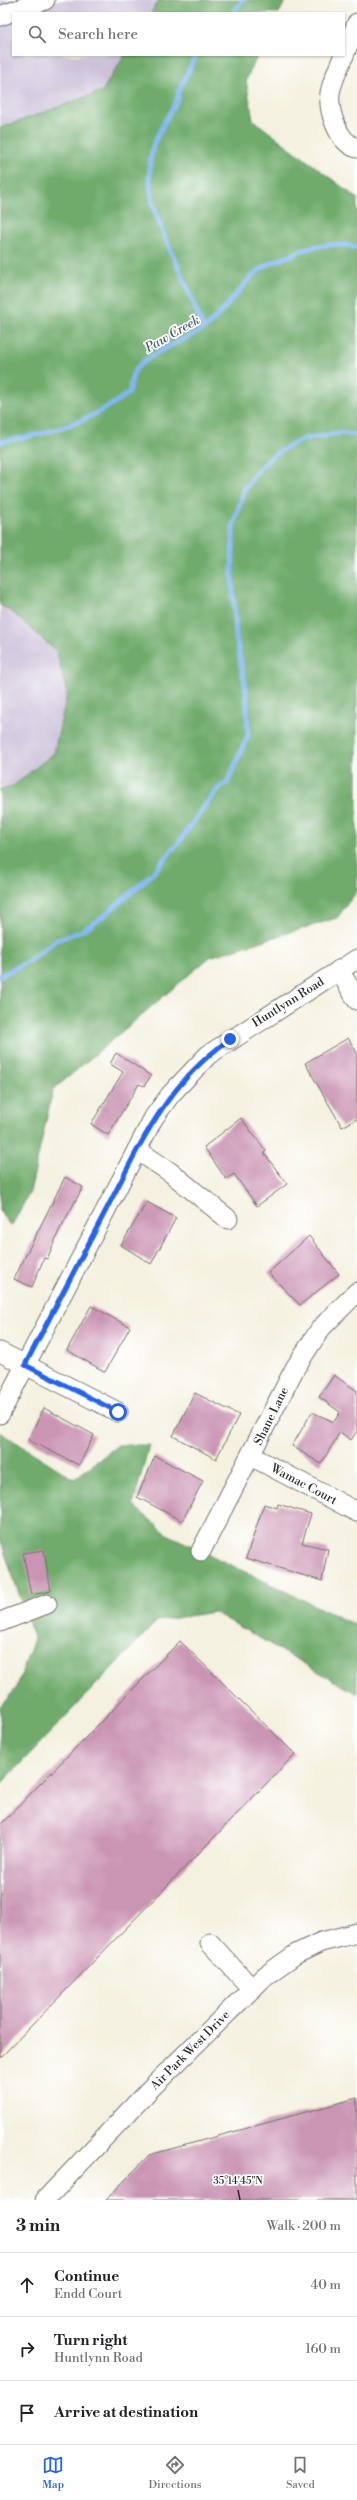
<!DOCTYPE html>
<html lang="en">
<head>
<meta charset="utf-8">
<style>
	body { margin:0; font-family:"Libre Bodoni",serif; background:#f6f6f6; color:#202124 }
	.stop { position:absolute; width:12px; height:12px; margin:-9px; border:3px solid #2563eb; border-radius:50%; background:#fff }
	.stop.end { background:#2563eb; border-color:#fff; box-shadow:0 1px 4px #0008 }
	.list { margin:0; padding:0; list-style:none }
	h2 { display:flex; justify-content:space-between; align-items:center; height:52px; margin:0; padding:0 16px; font-size:17px }
	h2 small { font-size:13px; font-weight:400; color:#757577 }
	.list li { display:grid; grid-template-columns:26px 1fr auto; gap:12px; align-items:center; box-sizing:border-box; height:64px; padding:0 16px; border-top:1px solid #e0e0e0 }
	.list b { display:block; font-size:15px; white-space:nowrap }
	.list p { margin:0; font-size:13px; white-space:nowrap; color:#757577 }
	.list em { font-size:13px; font-style:normal; color:#757577 }
	.icon { flex:none; width:22px; height:22px; fill:none; stroke:currentColor; stroke-width:2; stroke-linecap:round; stroke-linejoin:round }
	.map { position:relative; flex:none; width:357px; height:2200px; overflow:hidden }
	.search { position:absolute; background:#fff; box-shadow:0 1px 3px #0004; left:12px; right:12px; top:12px; height:44px; display:flex; align-items:center; gap:10px; box-sizing:border-box; padding:0 14px; border-radius:0px; color:#757577; font-size:15px }
	.sheet { height:244px; background:#fff }
	nav { display:flex; justify-content:space-around; align-items:center; box-sizing:border-box; height:56px; border-top:1px solid #e0e0e0; background:#fff; font-size:11px; color:#757577 }
	nav a { display:grid; justify-items:center; gap:2px }
	nav .on { color:#2563eb }
	.map>svg:first-child { display:block }
</style>
</head>
<body>
<div class="map">
<svg width="357" height="2200" viewBox="0 0 357 2200">
	<rect width="100%" height="100%" fill="#fff"/>
	<filter id="ink" filterUnits="userSpaceOnUse"><feTurbulence type="fractalNoise" baseFrequency=".025" numOctaves="2"/><feDisplacementMap in="SourceGraphic" scale="8" xChannelSelector="R" yChannelSelector="G"/><feConvolveMatrix kernelMatrix="1 2 1 2 8 2 1 2 1" color-interpolation-filters="sRGB"/></filter>
	<filter id="wash" filterUnits="userSpaceOnUse"><feTurbulence type="fractalNoise" baseFrequency=".012" numOctaves="4" result="noise"/><feDisplacementMap in="SourceGraphic" scale="16" xChannelSelector="R" yChannelSelector="G"/><feGaussianBlur stdDeviation="0.9" result="paint"/><feColorMatrix in="noise" values="0 0 0 0 0 0 0 0 0 0 0 0 0 0 0 0 0 1.4 0 .05"/><feComposite in="paint" operator="in"/></filter>
	<g filter="url(#wash)">
		<rect width="100%" height="100%" fill="#f4f1e0"/>
		<g fill="#c9bfd7">
			<path d="M0,0h159l-8,13h-138v42h112l-23,36 -102,37z"/>
			<path d="M0,605l11,6 46,41 10,42 -13,59 -41,33 -13,3z"/>
		</g>
		<g fill="#6fab6c" stroke="#4d6b4c">
			<path d="M159,0h127l-7,13h-128z"/>
			<path d="M125,55h133l-12,25 7,40 104,78v693l-20,27 -127,39 -157,133 -23,102 -19,35 -11,-16v-422l13,-3 41,-33 13,-59 -10,-42 -46,-41 -11,-6v-477l102,-37z"/>
			<path d="M0,1432l74,47 44,-34h31l-16,60 34,29 190,92v68l-143,-82 -57,9 -157,164v-78l17,-20 17,-49 -34,-99z"/>
		</g>
		<g fill="none" stroke-linecap="round" stroke-linejoin="round">
			<g stroke="#81b7f0" stroke-width="5">
				<path d="M232,13l11,-13"/>
				<path d="M196,55l-18,37v6c-9,17 -21,34 -26,52 -10,45 11,83 28,122 9,19 16,38 23,57"/>
				<path d="M0,442c52,-9 86,-18 129,-49 2,-7 2,-15 5,-21 6,-15 54,-33 69,-43 22,-16 34,-41 55,-58 15,-12 23,-10 38,-18 15,-8 44,-11 61,-5"/>
				<path d="M0,976l28,-15 27,-20 28,-11 21,-14 48,-42 27,-32 30,-42 12,-14 6,-3 21,-48 -2,-44 -10,-54 -4,-63 1,-48 11,-36 14,-20 16,-15 16,-10 14,-6 34,-6 19,2"/>
			</g>
		</g>
		<g id="blocks">
			<g fill="#ca94b3">
				<path d="M348,1038l9,15v66l-15,8 -37,-64z"/>
				<path d="M116,1053l35,23 -7,10 -5,-2 -31,51 -17,-11 32,-52 -13,-8z"/>
				<path d="M241,1118l25,33 -2,2 23,31 -30,22 -23,-32 -8,5 -22,-32z"/>
				<path d="M65,1177l18,10 -24,44 -12,28 -3,-1 -12,29 -18,-8z"/>
				<path d="M147,1202l29,16 -25,46 -30,-19z"/>
				<path d="M309,1236l30,38 -39,31 -32,-32z"/>
				<path d="M91,1306l39,21 -25,45 -38,-22z"/>
				<path d="M334,1375l23,16v40l-6,9 -11,-8 -19,32 -29,-18 20,-34 22,10 6,-10 -21,-15z"/>
				<path d="M195,1393l44,22 -23,44 -43,-23z"/>
				<path d="M44,1408l50,27 -15,30 -51,-25z"/>
				<path d="M155,1456l48,25 -21,40 -45,-24z"/>
				<path d="M264,1504l13,4 1,-4 33,10 -9,29 26,6 -6,32 -76,-23z"/>
				<path d="M44,1550l7,41 -20,4 -8,-42z"/>
				<path d="M180,1641l115,113 -295,304v-233z"/>
				<path d="M357,2098v102h-251l43,-45z"/>
			</g>
		</g>
	</g>
	<g filter="url(#ink)">
		<use href="#blocks" fill-opacity="0" stroke="#71706a" stroke-width="1"/>
		<g fill="none" stroke-linecap="round" stroke-linejoin="round">
			<g stroke="#71706a" stroke-width="21">
				<g id="minor">
					<path d="M0,16l45,-16"/>
					<path d="M344,55c-5,12 -12,26 -14,38 -2,18 8,50 27,55"/>
					<path d="M344,55l13,-32"/>
					<path d="M339,970l18,30"/>
					<path d="M137,1150l33,22 58,47"/>
					<path d="M0,1352l118,60"/>
					<path d="M0,1414l154,-297 17,-23 37,-39 149,-96"/>
					<path d="M251,1456l106,56"/>
					<path d="M201,1551l94,-183 26,-40 36,-36"/>
					<path d="M0,1622l47,-18"/>
					<path d="M210,1943l42,46"/>
					<path d="M45,2200l106,-112 114,-112 31,-22 25,-12 36,-9"/>
				</g>
			</g>
			<use href="#minor" stroke="#fff" stroke-width="19"/>
		</g>
	</g>
	<g fill="none" stroke-linecap="round" stroke-linejoin="round" filter="url(#ink)">
		<path stroke="#2563eb" stroke-width="5" d="M118,1412l-93,-47c26,-50 52,-100 79,-151 36,-69 60,-128 126,-175"/>
	</g>
	<path fill="none" stroke="#2b2b2b" stroke-width="1.5" d="M238,2190l2,10"/>
	<g text-anchor="middle" stroke-width="3.5" stroke-linejoin="round" paint-order="stroke">
		<g font-size="12" fill="#2b2b2b" stroke="#fff">
			<text transform="translate(288 1002) rotate(-32)" y="4">Huntlynn Road</text>
			<text transform="translate(271 1416) rotate(-64)" y="4">Shane Lane</text>
			<text transform="translate(304 1484) rotate(28)" y="4">Wamac Court</text>
			<text transform="translate(190 2050) rotate(-45)" y="4">Air Park West Drive</text>
		</g>
		<g font-size="13" font-style="italic" fill="#495c70" stroke="#fff">
			<text transform="translate(172 333) rotate(-30)" y="5">Paw Creek</text>
		</g>
	</g>
	<g font-size="10" text-anchor="middle" fill="#2b2b2b" stroke="#fff" stroke-width="3.5" stroke-linejoin="round" paint-order="stroke">
		<text x="238" y="2184">35°14'45"N</text>
	</g>
</svg>
<div class="stop" style="left:118px;top:1412px"></div>
<div class="stop end" style="left:230px;top:1039px"></div>
<div class="search"><svg class="icon" aria-label="search" viewBox="0 0 24 24"><circle cx="10" cy="10" r="6"/><path d="M15 15l6 6"/></svg>Search here</div>
</div>
<section class="sheet">
<h2>3 min<small>Walk · 200 m</small></h2>
<ul class="list">
<li><svg class="icon" aria-label="ahead" viewBox="0 0 24 24"><path d="M12 20V5M6 11l6-6 6 6"/></svg><div><b>Continue</b><p>Endd Court</p></div><em>40 m</em></li>
<li><svg class="icon" aria-label="right" viewBox="0 0 24 24"><path d="M7 20v-9h11M14 6l5 5-5 5"/></svg><div><b>Turn right</b><p>Huntlynn Road</p></div><em>160 m</em></li>
<li><svg class="icon" aria-label="arrive" viewBox="0 0 24 24"><path d="M6 21V4h12l-3 4 3 4H6"/></svg><div><b>Arrive at destination</b></div></li>
</ul>
</section>
<nav>
<a class="on"><svg class="icon" aria-label="map" viewBox="0 0 24 24"><path d="M3 6l6-2 6 2 6-2v14l-6 2-6-2-6 2zM9 4v14M15 6v14"/></svg>Map</a>
<a><svg class="icon" aria-label="directions" viewBox="0 0 24 24"><path d="M12 3l9 9-9 9-9-9zM9 14v-3h6M13 9l2 2-2 2"/></svg>Directions</a>
<a><svg class="icon" aria-label="saved" viewBox="0 0 24 24"><path d="M7 4h10v16l-5-4-5 4z"/></svg>Saved</a>
</nav>
</body>
</html>
